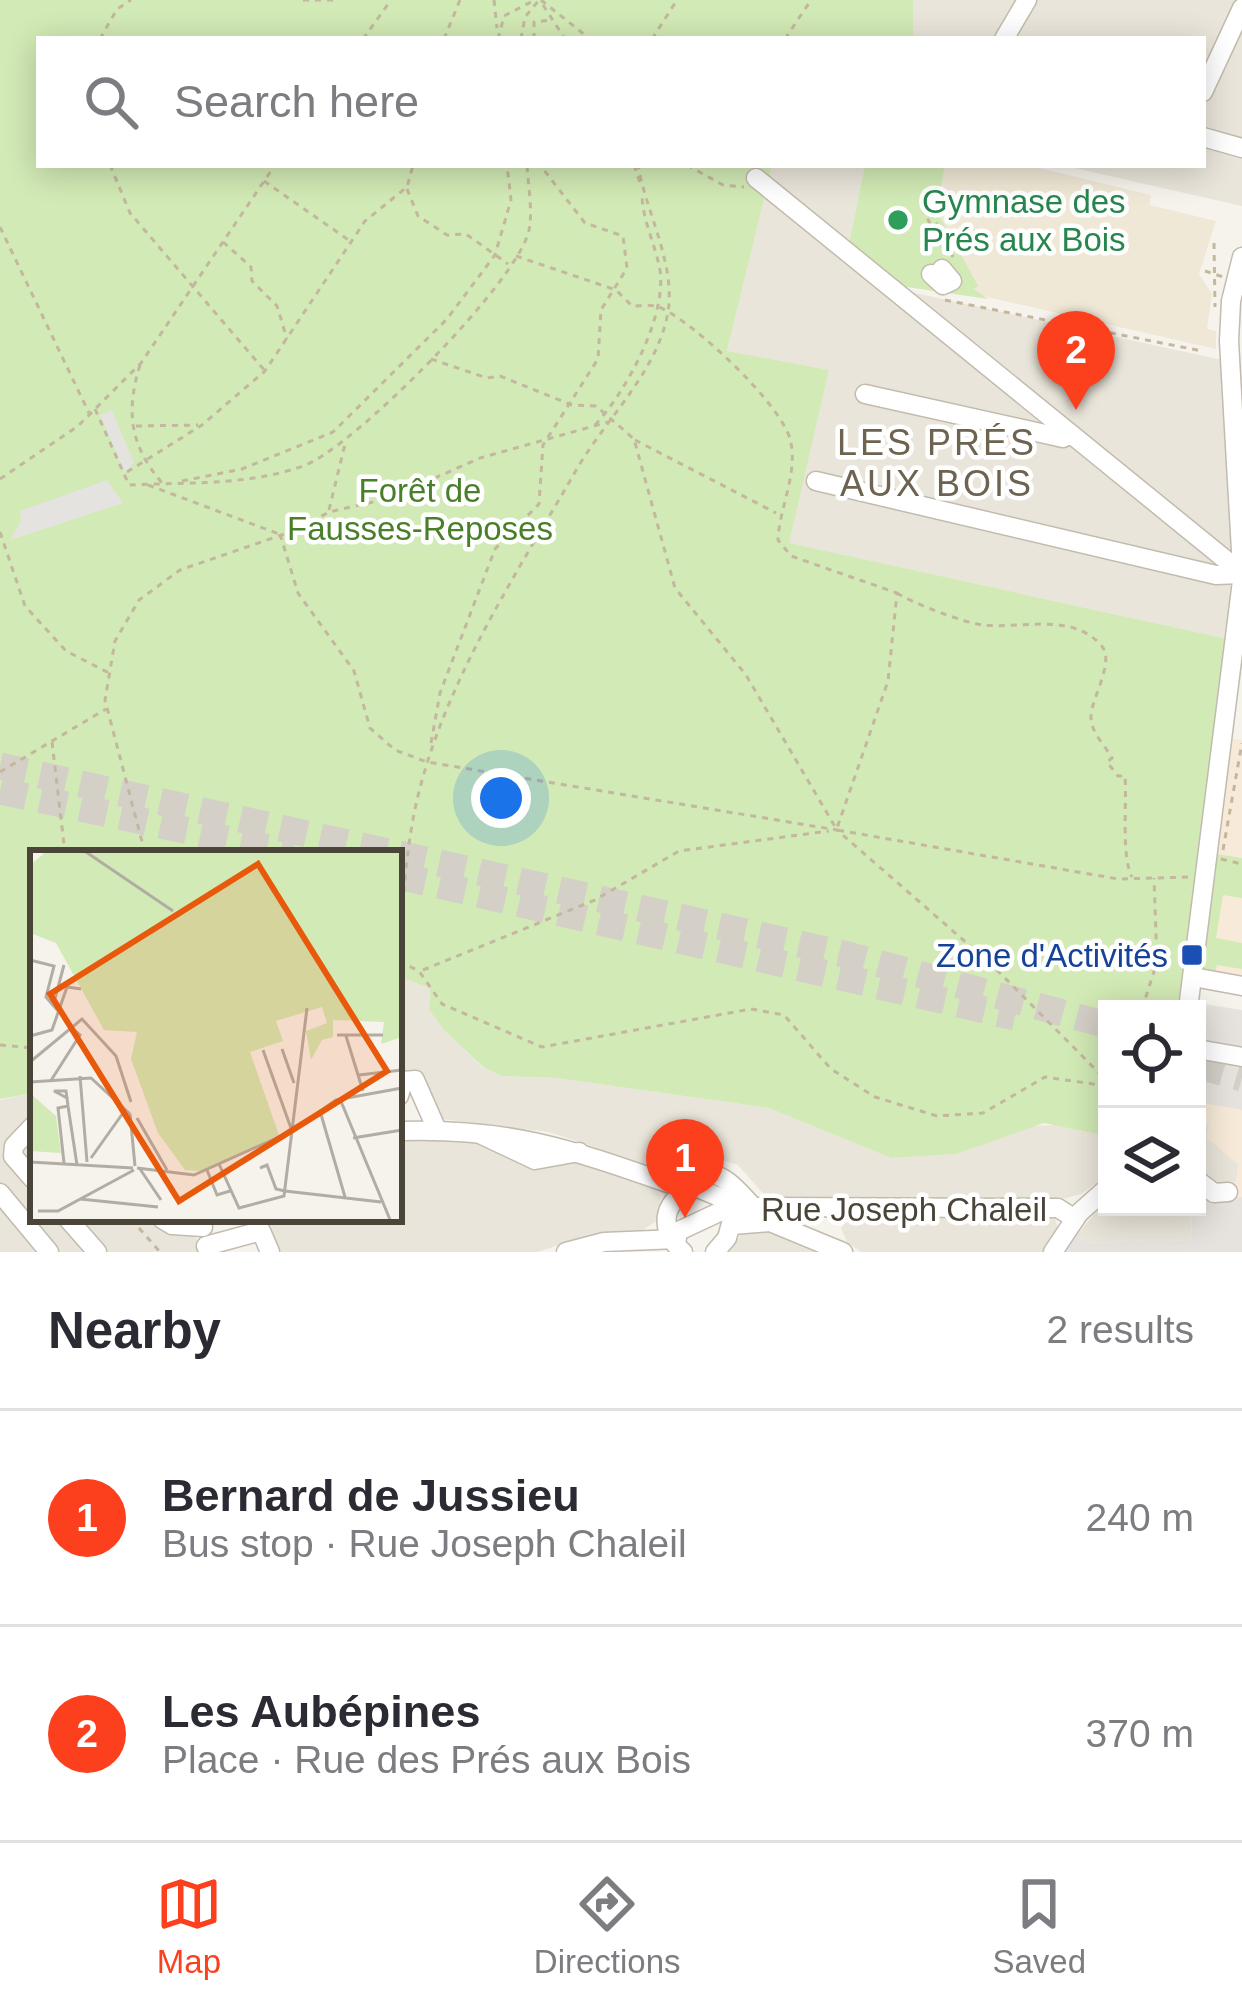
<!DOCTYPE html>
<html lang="en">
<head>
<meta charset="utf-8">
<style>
	body { margin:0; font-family:Helvetica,sans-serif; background:#f2f2f3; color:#2b2b33 }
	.controls { position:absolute; right:36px; bottom:36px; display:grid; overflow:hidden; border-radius:0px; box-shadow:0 6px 30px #0003 }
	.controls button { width:108px; height:108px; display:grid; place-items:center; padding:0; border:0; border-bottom:3px solid #e1e1e2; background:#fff; color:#2b2b33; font:60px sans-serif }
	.you { position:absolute; left:501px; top:798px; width:42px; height:42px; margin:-30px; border:9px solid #fff; border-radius:50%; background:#1a73e8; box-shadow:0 0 0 18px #1a73e833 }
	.badge { display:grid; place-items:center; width:78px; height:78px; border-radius:50%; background:#fc3f1d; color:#fff; font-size:39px; font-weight:700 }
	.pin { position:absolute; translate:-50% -99px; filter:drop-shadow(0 3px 6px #0008) }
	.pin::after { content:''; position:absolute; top:63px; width:42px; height:36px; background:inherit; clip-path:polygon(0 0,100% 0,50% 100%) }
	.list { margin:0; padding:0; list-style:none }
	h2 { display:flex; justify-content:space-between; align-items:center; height:156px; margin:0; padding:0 48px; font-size:51px }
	h2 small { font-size:39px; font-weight:400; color:#7c7c81 }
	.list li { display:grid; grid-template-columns:78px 1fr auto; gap:36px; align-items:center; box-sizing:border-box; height:216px; padding:0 48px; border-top:3px solid #e1e1e2 }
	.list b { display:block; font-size:45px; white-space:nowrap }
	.list p { margin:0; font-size:39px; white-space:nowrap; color:#7c7c81 }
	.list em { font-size:39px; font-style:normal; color:#7c7c81 }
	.icon { flex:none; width:66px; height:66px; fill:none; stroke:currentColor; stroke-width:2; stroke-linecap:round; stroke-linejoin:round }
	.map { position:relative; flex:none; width:1242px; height:1252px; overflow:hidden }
	.search { position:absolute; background:#fff; box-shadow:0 6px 30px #0003; left:36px; right:36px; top:36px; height:132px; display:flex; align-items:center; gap:30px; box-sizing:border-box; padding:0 42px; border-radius:0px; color:#7c7c81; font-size:45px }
	.sheet { height:588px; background:#fff }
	nav { display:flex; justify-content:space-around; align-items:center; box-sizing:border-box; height:168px; border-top:3px solid #e1e1e2; background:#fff; font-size:33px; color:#7c7c81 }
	nav a { display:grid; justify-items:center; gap:6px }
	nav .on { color:#fc3f1d }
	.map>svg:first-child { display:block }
</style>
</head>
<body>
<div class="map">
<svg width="1242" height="1252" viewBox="0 0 1242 1252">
	<rect width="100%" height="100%" fill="#f6f3ec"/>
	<g fill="#eae5da">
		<path d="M1242,0v206l-181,-41h142v-126h-290v-39z"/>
		<path d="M772,165h93l-16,79 -81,-65z"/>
		<path d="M764,194l446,362 26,31 -8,52 -440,-96 41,-173 -102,-18z"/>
		<path d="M901,290l321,70 11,192h-7z"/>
		<path d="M399,977l31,11 -1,22 16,21 38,37 18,8 56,2 212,30 122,50 65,-4 76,-28 23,-1 52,11v39l-26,19 -25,7 -288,-2 -30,-34 -13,-4 -17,-4 -62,7 -97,-32 -108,-13 -42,-40z"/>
		<path d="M33,1093v126h161l4,33h-198v-152z"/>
		<path d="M1197,1122l12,2 -2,14 32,26 -6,33 -36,1z"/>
		<path d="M460,1134l113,23 74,24 14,16 -3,23 -20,13 -62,6 -38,13h-257l-14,-33h132v-81z"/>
		<path d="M1107,1199v8h84l1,33 -103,3 -13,-7z"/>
		<path d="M1054,1215l5,16 -16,21h-182l-14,-10 -6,-14 10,-11z"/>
		<path d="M761,1230l24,4 41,18h-98l14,-19z"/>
	</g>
	<g fill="#f7ead8">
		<path d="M1230,738l12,2v238l-40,-10z"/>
		<path d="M1197,1102l45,8v87h-9l6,-32 -32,-27 2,-14 -12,-2z"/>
	</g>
	<g fill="#e6e2dd">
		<path d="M1197,1003l45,7v100l-45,-8z"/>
		<path d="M1242,1197v55h-177l11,-16 13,7 103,-3 -1,-33h6v-9z"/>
	</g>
	<path fill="#efe8d6" d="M945,165h82l124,30 -1,10 66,16 -17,53 13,20 -5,35 9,2v18l-238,-54 -49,-99 12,-7z"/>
	<g fill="#d2eab5">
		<path d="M0,0h913v39h-874v126h733l-45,186 102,19 -40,173 439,96 -46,370h-75v127l-63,-13 -88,31 -65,4 -122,-50 -212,-30 -56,-2 -17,-8 -39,-37 -16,-21 1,-22 -31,-11v-124h-366v240l-33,6z"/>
		<path d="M865,165h80l-4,24 -12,8 49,89 -4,3 14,10 -88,-13 -51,-42z"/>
		<path d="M1217,854l25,4v40l-19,-3 -7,43 26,5v26l-25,-4 -2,8 -13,-5z"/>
	</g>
	<g fill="#e5e3e0">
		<path d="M112,410l22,53 -9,10 -25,-58z"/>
		<path d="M107,480l16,23 -113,37 11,-19 -1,-10z"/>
	</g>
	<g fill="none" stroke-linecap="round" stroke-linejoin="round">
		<g stroke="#d4d0c8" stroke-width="27" stroke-dasharray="27 14" stroke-linecap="butt">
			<path d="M0,766l393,87"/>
			<path d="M0,791l293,62"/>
			<path d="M399,854l445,100 263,71"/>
			<path d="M399,876l616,141"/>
			<path d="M1197,1065l45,13"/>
		</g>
		<g stroke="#c2bbae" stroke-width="21">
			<g id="minor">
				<path d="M1004,39l23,-39"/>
				<path d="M1203,92l39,-84"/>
				<path d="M1203,137l39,11"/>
				<path d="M756,178l486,395"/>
				<path d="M1242,257l-11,44 -2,40 13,227"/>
				<path d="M931,274l12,11 9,-4 -10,-12"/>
				<path d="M865,394l198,44 8,-4"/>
				<path d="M816,481l400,94 26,-1"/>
				<path d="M1193,977l49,9"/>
				<path d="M1188,1009l54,-428"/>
				<path d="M1197,1049l45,8"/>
				<path d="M399,1096l4,-15 12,-1 22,50"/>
				<path d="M33,1126l-19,20 -1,10 20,23"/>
				<path d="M399,1131c118,-4 181,22 289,59"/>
				<path d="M482,1135l53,25 44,-8"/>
				<path d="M1197,1180l17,13 14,-1"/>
				<path d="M666,1182c50,-19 58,-7 90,28"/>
				<path d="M0,1193l49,59"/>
				<path d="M68,1219l29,33"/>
				<path d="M162,1219l10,6 31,2"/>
				<path d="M733,1225l37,-3 73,30"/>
				<path d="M668,1236l62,-29 328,1 17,11"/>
				<path d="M206,1246l55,-15 9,21"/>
				<path d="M566,1252l38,-10 73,-3"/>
				<path d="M683,1252c-27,-22 -20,-57 15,-64l26,11 9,17 -6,22 -12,14"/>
				<path d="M1053,1252l26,-39 28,-25"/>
			</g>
		</g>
		<g stroke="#c4b79f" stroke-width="3" stroke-dasharray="6 6" stroke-linecap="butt">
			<path d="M303,0h36"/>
			<path d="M494,0l3,28"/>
			<path d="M541,0l49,39"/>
			<path d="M543,5l22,34"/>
			<path d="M100,39l17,-30 14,-9"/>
			<path d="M363,39l28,-39"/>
			<path d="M444,39l16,-39"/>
			<path d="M498,39l6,-23 31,-16"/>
			<path d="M521,39l4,-22 14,-17"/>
			<path d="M534,39v-17l17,-2"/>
			<path d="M652,39l25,-39"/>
			<path d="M785,39l26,-39"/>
			<path d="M110,165l20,48 135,158"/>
			<path d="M634,165l7,21"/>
			<path d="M687,165l36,20 21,2"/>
			<path d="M264,181l86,60"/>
			<path d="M407,189l11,27 29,19 19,-1 42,30"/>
			<path d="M925,201l28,56"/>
			<path d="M922,208l24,47"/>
			<path d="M0,227l89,186"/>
			<path d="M223,242l28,25 1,14 25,25 10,33"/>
			<path d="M1214,243l1,64"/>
			<path d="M516,256l100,34 16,16c8,0 20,-2 27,1 35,15 121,96 131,132 9,33 -11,69 -12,101l13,16 106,37 -9,88 -51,147"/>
			<path d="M1205,271l18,6"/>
			<path d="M945,300l257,51"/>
			<path d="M431,359l56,19 13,-2 72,29 24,1 38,33 41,149 71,87 91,155 281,49 73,-2"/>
			<path d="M140,365c-14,46 -11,79 22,118"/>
			<path d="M95,409l34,76c58,-3 118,1 174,-19 49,-17 216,-185 226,-236 4,-19 -1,-45 -2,-65"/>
			<path d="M595,425c31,-33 75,-113 64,-160 -5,-23 -17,-47 -17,-71"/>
			<path d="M136,426l62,-1"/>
			<path d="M635,440l141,73"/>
			<path d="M127,472l75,-47 63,-54 100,-150 42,-34 6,-22"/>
			<path d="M0,479l78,-53 63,-63 134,-198"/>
			<path d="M182,481l60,-12 91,-37 114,-113 48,-64 16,-55 -4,-35"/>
			<path d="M148,485l131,49"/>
			<path d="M329,510l16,-66"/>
			<path d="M0,532l25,74 41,45 43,22"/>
			<path d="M280,534l18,59 56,78 16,57 25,22 32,12 410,68 155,135 115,116"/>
			<path d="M897,593c15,10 70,31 87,32 37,4 87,-13 117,20 15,16 -10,53 -10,72 0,16 14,28 21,41l-5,4 11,14h7c2,28 -4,80 7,101"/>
			<path d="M52,742l13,111"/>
			<path d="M431,743l9,-50 55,-144 44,-45 4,-59 55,-86 3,-49 26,-42 -4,-32 -38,-13 -45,-58"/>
			<path d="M0,772l106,-63"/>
			<path d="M1223,850l19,-107"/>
			<path d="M145,853l-40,-153 10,-59 24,-41 41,-30 116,-40 33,-18 61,-14 90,-40 128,-36"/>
			<path d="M1221,859l21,5"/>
			<path d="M399,940c6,-56 8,-109 24,-163 30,-107 96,-208 151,-303 28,-51 81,-99 93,-157 11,-49 -21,-104 -29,-152"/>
			<path d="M399,961l20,10 23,33 100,43 209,-38 33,6 47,54 44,28 62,19 46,-3 62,-36 62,9"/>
			<path d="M423,970l172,-70 84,-49 150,-20"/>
			<path d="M1142,1009l15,-47 -3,-84"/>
			<path d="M0,1045l33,3"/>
			<path d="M131,1219l29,33"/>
		</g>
		<use href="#minor" stroke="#fff" stroke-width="18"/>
	</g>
	<circle fill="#2e9e5b" stroke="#fff" stroke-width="4.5" cx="898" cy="220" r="12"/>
	<rect fill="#1a4fb4" stroke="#fff" stroke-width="4.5" x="1180" y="943" width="24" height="24" rx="6"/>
	<g text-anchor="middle" stroke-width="9" stroke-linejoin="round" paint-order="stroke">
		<g font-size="33" fill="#27864d" stroke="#fff" text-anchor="start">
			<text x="922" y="213">Gymnase des<tspan x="922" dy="38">Prés aux Bois</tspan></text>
		</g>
		<g font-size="33" fill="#4a7f2a" stroke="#fff">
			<text x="420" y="502">Forêt de<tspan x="420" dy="38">Fausses-Reposes</tspan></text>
		</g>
		<g font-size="33" fill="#164399" stroke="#fff" text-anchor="end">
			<text x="1168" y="967">Zone d'Activités</text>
		</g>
		<g font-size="33" fill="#4b4439" stroke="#fff">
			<text x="904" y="1221">Rue Joseph Chaleil</text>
		</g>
		<g font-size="36" letter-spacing="3" fill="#6e6250" stroke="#fff">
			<text x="937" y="455">LES PRÉS<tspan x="937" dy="41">AUX BOIS</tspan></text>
		</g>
	</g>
	<g transform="translate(30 850)">
		<rect width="372" height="372" fill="#f6f3ec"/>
		<path d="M18,0h354v187l-21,7 3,-22 -51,-2v17l-11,3 -11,20 -5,-29 21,-8 -5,-16 -46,14 7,20 -33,11 29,83 -78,36 -16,-1 -27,-37 -27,-74 6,-27 -33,-2 -48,-87 -26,-10v-68zM0,243l26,23 5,37 -31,-2z" fill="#d2eab5"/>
		<path fill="none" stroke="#b2ada4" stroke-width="3" d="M53,0l90,61M0,110l24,6 -8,31 13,15M23,156l11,-41M307,185h46M0,186l22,-6 15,-43 14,2M316,186l17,55M252,199l12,34M233,200l29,81M0,212l52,-43 34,37 15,46M329,225l43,-5M50,226l7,86M0,232l61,-4 39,36M20,232l30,-47 -8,-7M37,248l-13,-7h12l1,7 1,8M310,249l51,123M290,261l25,86M100,264l5,52M107,268l30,52M323,288l49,-8M61,308l32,-45M0,312l103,6M34,313l-6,-55 10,-2 9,59M189,314l20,44 45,-12 23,-188M107,318l57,7 98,-44 44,-31 66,-12M230,318l7,-3 9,24 9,2M110,319l21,31M177,320l10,25 13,-4M255,341l96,11M50,349l78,8M8,361h20l76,-41"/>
		<path fill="#e8590c" fill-opacity="0.15" stroke="#e8590c" stroke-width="6" d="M228,14l129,207 -208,130 -129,-207z"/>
		<rect width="372" height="372" fill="none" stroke="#4b4439" stroke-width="6"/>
	</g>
</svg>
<div class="controls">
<button><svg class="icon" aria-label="locate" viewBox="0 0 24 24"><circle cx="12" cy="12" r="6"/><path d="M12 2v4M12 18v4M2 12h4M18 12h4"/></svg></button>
<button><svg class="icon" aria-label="layers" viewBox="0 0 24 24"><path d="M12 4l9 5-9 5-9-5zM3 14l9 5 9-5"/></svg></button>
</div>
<div class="you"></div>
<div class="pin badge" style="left:685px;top:1218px">1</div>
<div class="pin badge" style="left:1076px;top:410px">2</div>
<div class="search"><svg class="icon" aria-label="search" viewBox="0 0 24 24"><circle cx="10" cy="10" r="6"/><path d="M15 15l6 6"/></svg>Search here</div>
</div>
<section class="sheet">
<h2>Nearby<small>2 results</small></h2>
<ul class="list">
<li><span class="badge">1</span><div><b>Bernard de Jussieu</b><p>Bus stop · Rue Joseph Chaleil</p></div><em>240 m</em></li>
<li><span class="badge">2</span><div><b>Les Aubépines</b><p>Place · Rue des Prés aux Bois</p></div><em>370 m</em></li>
</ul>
</section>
<nav>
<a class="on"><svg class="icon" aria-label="map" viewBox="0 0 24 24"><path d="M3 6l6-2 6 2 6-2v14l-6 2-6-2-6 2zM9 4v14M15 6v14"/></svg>Map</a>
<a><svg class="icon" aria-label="directions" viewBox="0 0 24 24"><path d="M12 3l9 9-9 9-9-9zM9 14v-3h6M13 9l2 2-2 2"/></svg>Directions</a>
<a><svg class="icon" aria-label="saved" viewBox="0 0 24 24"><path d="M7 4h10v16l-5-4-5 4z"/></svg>Saved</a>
</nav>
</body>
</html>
